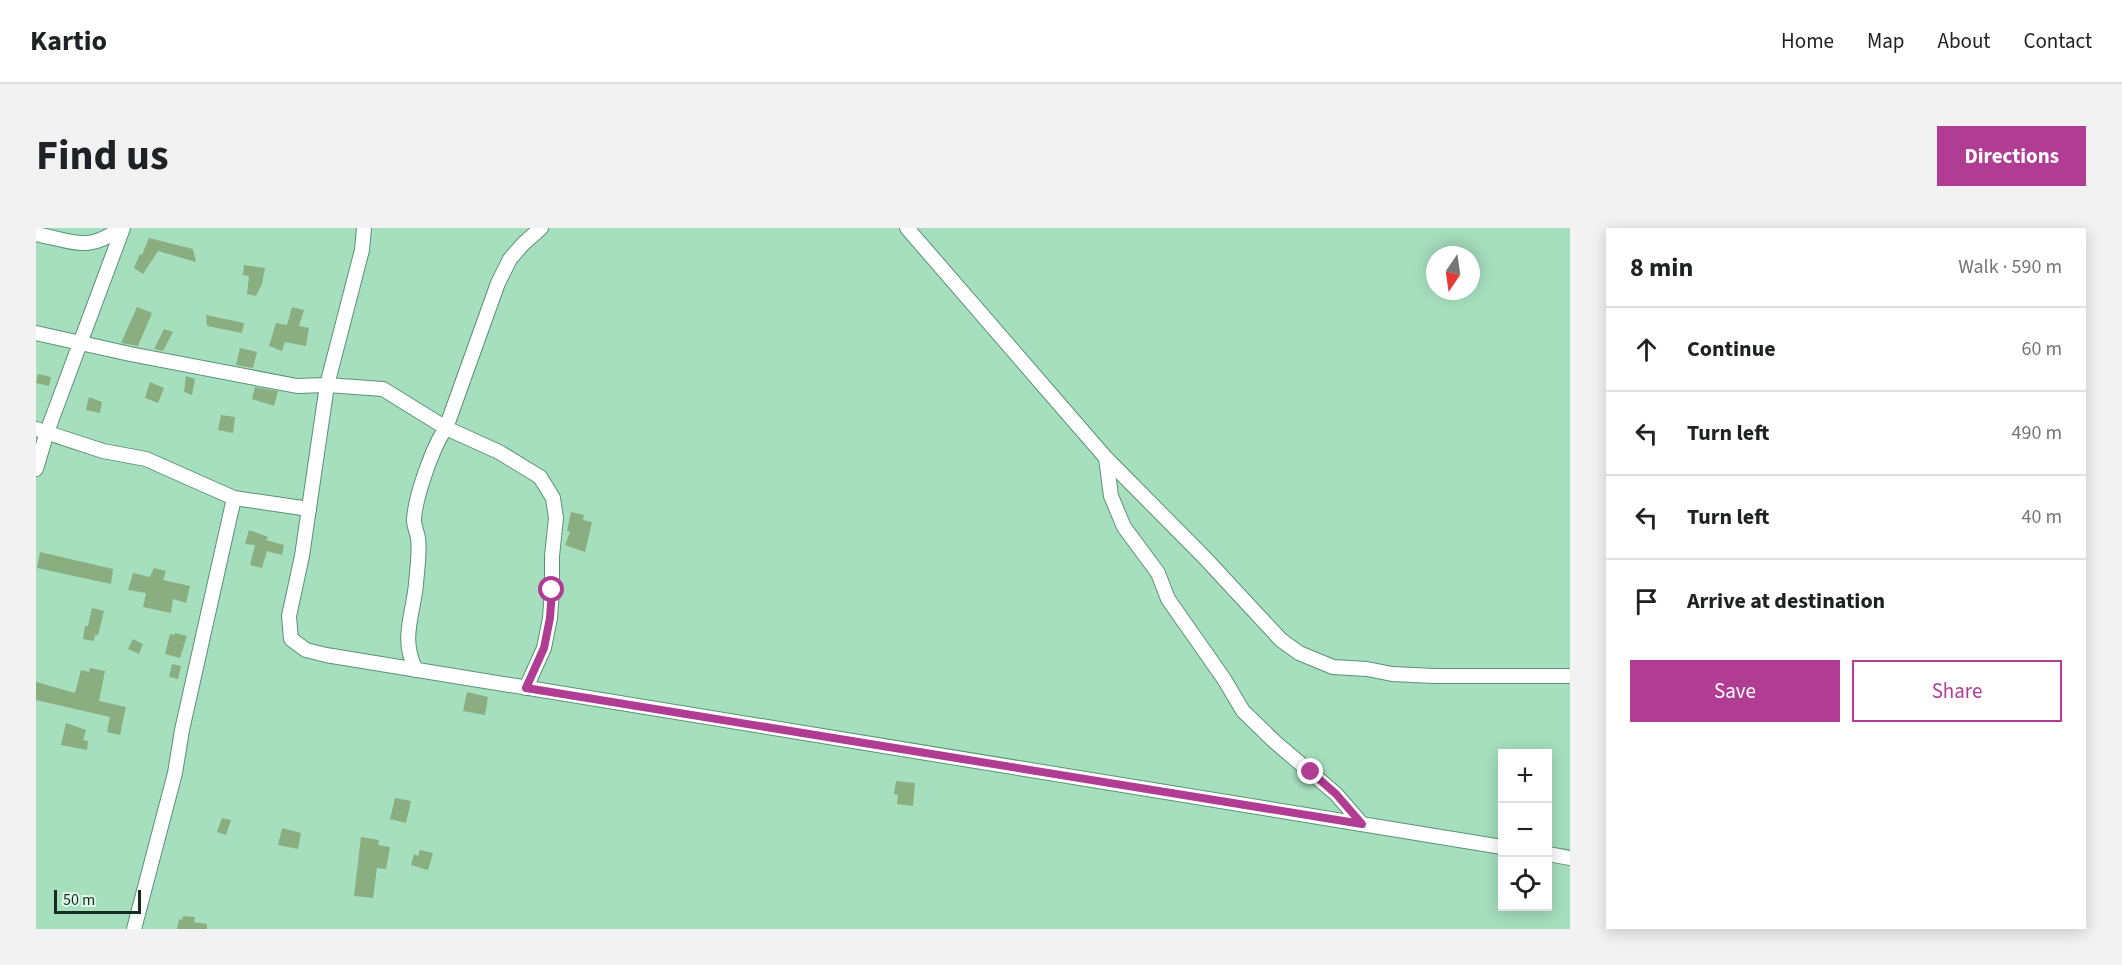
<!DOCTYPE html>
<html lang="en">
<head>
<meta charset="utf-8">
<style>
	body { margin:0; font-family:"Source Sans 3",sans-serif; background:#f2f2f2; color:#202124 }
	.controls { position:absolute; right:18px; bottom:18px; display:grid; overflow:hidden; border-radius:0px; box-shadow:0 3px 15px #0003 }
	.controls button { width:54px; height:54px; display:grid; place-items:center; padding:0; border:0; border-bottom:2px solid #e0e0e0; background:#fff; color:#202124; font:30px sans-serif }
	.compass { position:absolute; left:1390px; top:18px; width:54px; height:54px; border-radius:50%; background:#fff; box-shadow:0 3px 15px #0003; rotate:193deg }
	.scale { position:absolute; left:18px; bottom:15px; width:87px; box-sizing:border-box; padding-left:6px; border:3px solid #152c1f; border-top:0; font-size:16px; line-height:21px; white-space:nowrap; color:#152c1f; -webkit-text-stroke:4px #dcf9e7; paint-order:stroke }
	.stop { position:absolute; width:18px; height:18px; margin:-14px; border:4px solid #b13c94; border-radius:50%; background:#fff }
	.stop.end { background:#b13c94; border-color:#fff; box-shadow:0 2px 6px #0008 }
	.list { margin:0; padding:0; list-style:none }
	h2 { display:flex; justify-content:space-between; align-items:center; height:78px; margin:0; padding:0 24px; font-size:26px }
	h2 small { font-size:20px; font-weight:400; color:#757577 }
	.list li { display:grid; grid-template-columns:39px 1fr auto; gap:18px; align-items:center; box-sizing:border-box; height:84px; padding:0 24px; border-top:2px solid #e0e0e0 }
	.list b { display:block; font-size:22px; white-space:nowrap }
	.list em { font-size:20px; font-style:normal; color:#757577 }
	.actions { display:flex; gap:12px; padding:18px 24px }
	.actions a { flex:1; padding:14px 0; border:2px solid #b13c94; border-radius:0px; text-align:center; font-size:21px; color:#b13c94 }
	.actions .main { background:#b13c94; color:#fff }
	.icon { flex:none; width:33px; height:33px; fill:none; stroke:currentColor; stroke-width:2; stroke-linecap:round; stroke-linejoin:round }
	.map { position:relative; flex:none; width:1534px; height:701px; overflow:hidden; border-radius:0px }
	header { display:flex; align-items:center; gap:36px; box-sizing:border-box; height:84px; padding:0 30px; background:#fff; border-bottom:2px solid #e0e0e0 }
	header strong { font-size:28px }
	nav { display:flex; gap:33px; margin-inline-start:auto; font-size:21px }
	.intro { display:flex; align-items:center; justify-content:space-between; box-sizing:border-box; height:144px; padding:0 36px }
	h1 { margin:0; font-size:42px }
	.button { padding:15px 27px; border-radius:0px; background:#b13c94; color:#fff; font-size:21px; font-weight:700 }
	main { display:flex; gap:36px; padding:0 36px }
	aside { flex:1; background:#fff; border-radius:0px; box-shadow:0 3px 15px #0003 }
	.map>svg:first-child { display:block }
</style>
</head>
<body>
<header>
<strong>Kartio</strong>
<nav><a>Home</a><a>Map</a><a>About</a><a>Contact</a></nav>
</header>
<div class="intro"><h1>Find us</h1><a class="button">Directions</a></div>
<main>
<div class="map">
<svg width="1534" height="701" viewBox="0 0 1534 701">
	<rect width="100%" height="100%" fill="#a5dfbe"/>
	<g fill="#8aae80">
		<path d="M113,10l44,11 3,13 -38,-11 -15,23 -9,-6 6,-14 2,1z"/>
		<path d="M208,37l21,3 -3,16 -6,12 -9,-2 2,-18 -6,-1z"/>
		<path d="M101,79l15,6 -14,33 -17,-3z"/>
		<path d="M256,79l12,3 -5,16 10,2 -3,18 -21,-4 -3,9 -13,-5 7,-23 11,2z"/>
		<path d="M170,87l38,8 -2,10 -35,-7z"/>
		<path d="M128,101l9,3 -10,19 -9,-2z"/>
		<path d="M204,120l17,4 -4,16 -17,-3z"/>
		<path d="M2,146l13,3 -2,9 -13,-3z"/>
		<path d="M150,148l9,3 -3,16 -8,-3z"/>
		<path d="M114,154l14,6 -6,15 -13,-5z"/>
		<path d="M219,159l23,4 -4,15 -22,-7z"/>
		<path d="M53,169l13,5 -2,11 -14,-3z"/>
		<path d="M185,187l14,2 -2,16 -15,-3z"/>
		<path d="M535,284l13,3 -1,5 9,2 -7,30 -20,-7 5,-13 -3,-1z"/>
		<path d="M213,302l19,7 -2,3 18,5 -2,10 -15,-4 -5,17 -12,-3 5,-20 -10,-1z"/>
		<path d="M4,324l73,17 -2,15 -74,-16z"/>
		<path d="M118,340l12,3 -3,9 27,6 -4,17 -13,-4 -2,14 -28,-6 3,-14 -18,-3 5,-17 17,4z"/>
		<path d="M56,380l12,3 -6,24h-3l-1,6 -11,-2 2,-13h3z"/>
		<path d="M139,405l12,3 -7,22 -15,-4 5,-20 4,1z"/>
		<path d="M97,411l10,5 -4,10 -11,-5z"/>
		<path d="M136,436l9,2 -3,13 -9,-2z"/>
		<path d="M54,440l15,3 -6,30 27,6 -6,28 -13,-3 3,-15 -74,-17v-18l39,11 6,-23 8,2z"/>
		<path d="M431,464l21,5 -3,18 -22,-4z"/>
		<path d="M30,495l20,7 -3,10 5,1 -1,9 -26,-5z"/>
		<path d="M860,553l19,2 -2,23 -16,-2 1,-9 -4,-1z"/>
		<path d="M359,570l16,3 -5,22 -16,-4z"/>
		<path d="M186,590l9,2 -5,15 -9,-3z"/>
		<path d="M246,600l19,5 -3,16 -20,-4z"/>
		<path d="M325,609l18,3 -1,5 12,2 -4,22 -9,-1 -4,30 -19,-2z"/>
		<path d="M384,622l13,3 -5,17 -17,-5 3,-11 4,2z"/>
		<path d="M147,688l12,1 -1,5 13,2v5h-30l2,-10 3,1z"/>
	</g>
	<g fill="none" stroke-linecap="round" stroke-linejoin="round">
		<g stroke="#5a9273" stroke-width="16">
			<g id="minor">
				<path d="M328,0l-2,22 -35,135 -25,171 -13,60 2,23 15,11 20,5 1176,192"/>
				<path d="M871,0l199,230 98,99 77,83 18,13 34,14 34,2 25,5 42,2h136"/>
				<path d="M0,6c36,7 53,19 84,-6"/>
				<path d="M0,105l94,21 167,32 30,-1 56,4 63,39 53,24 41,25 13,21 3,20 -4,38v34l-2,28 -6,30 -18,40"/>
				<path d="M0,201l67,22 43,8 88,39 75,11"/>
				<path d="M1070,230l5,38 13,31 34,46 10,26 56,80 19,32 32,31 61,52 26,30"/>
				<path d="M0,241l11,-37 76,-204"/>
				<path d="M380,442c-16,-31 -3,-54 0,-86 1,-14 4,-32 2,-46 -1,-6 -4,-12 -4,-18 1,-23 19,-74 32,-92l52,-145 12,-24 13,-15 18,-16"/>
				<path d="M1512,626l22,4"/>
				<path d="M98,701l41,-156 7,-43 52,-232"/>
			</g>
		</g>
		<use href="#minor" stroke="#fff" stroke-width="14"/>
	</g>
	<g fill="none" stroke-linecap="round" stroke-linejoin="round">
		<path stroke="#b13c94" stroke-width="8" d="M516,362l-2,28 -6,30 -18,40 836,136 -26,-30 -25,-22"/>
	</g>
</svg>
<div class="controls">
<button>+</button>
<button>−</button>
<button><svg class="icon" aria-label="locate" viewBox="0 0 24 24"><circle cx="12" cy="12" r="6"/><path d="M12 2v4M12 18v4M2 12h4M18 12h4"/></svg></button>
</div>
<svg class="compass" viewBox="-18 -18 36 36"><path d="M0-13l5 13h-10z" fill="#e53935"/><path d="M0 13l5-13h-10z" fill="#757577"/></svg>
<div class="scale">50 m</div>
<div class="stop" style="left:516px;top:362px"></div>
<div class="stop end" style="left:1275px;top:544px"></div>
</div>
<aside>
<h2>8 min<small>Walk · 590 m</small></h2>
<ul class="list">
<li><svg class="icon" aria-label="ahead" viewBox="0 0 24 24"><path d="M12 20V5M6 11l6-6 6 6"/></svg><div><b>Continue</b></div><em>60 m</em></li>
<li><svg class="icon" aria-label="left" viewBox="0 0 24 24"><path d="M17 20v-9H6M10 6l-5 5 5 5"/></svg><div><b>Turn left</b></div><em>490 m</em></li>
<li><svg class="icon" aria-label="left" viewBox="0 0 24 24"><path d="M17 20v-9H6M10 6l-5 5 5 5"/></svg><div><b>Turn left</b></div><em>40 m</em></li>
<li><svg class="icon" aria-label="arrive" viewBox="0 0 24 24"><path d="M6 21V4h12l-3 4 3 4H6"/></svg><div><b>Arrive at destination</b></div></li>
</ul>
<div class="actions"><a class="main">Save</a><a>Share</a></div>
</aside>
</main>
</body>
</html>
